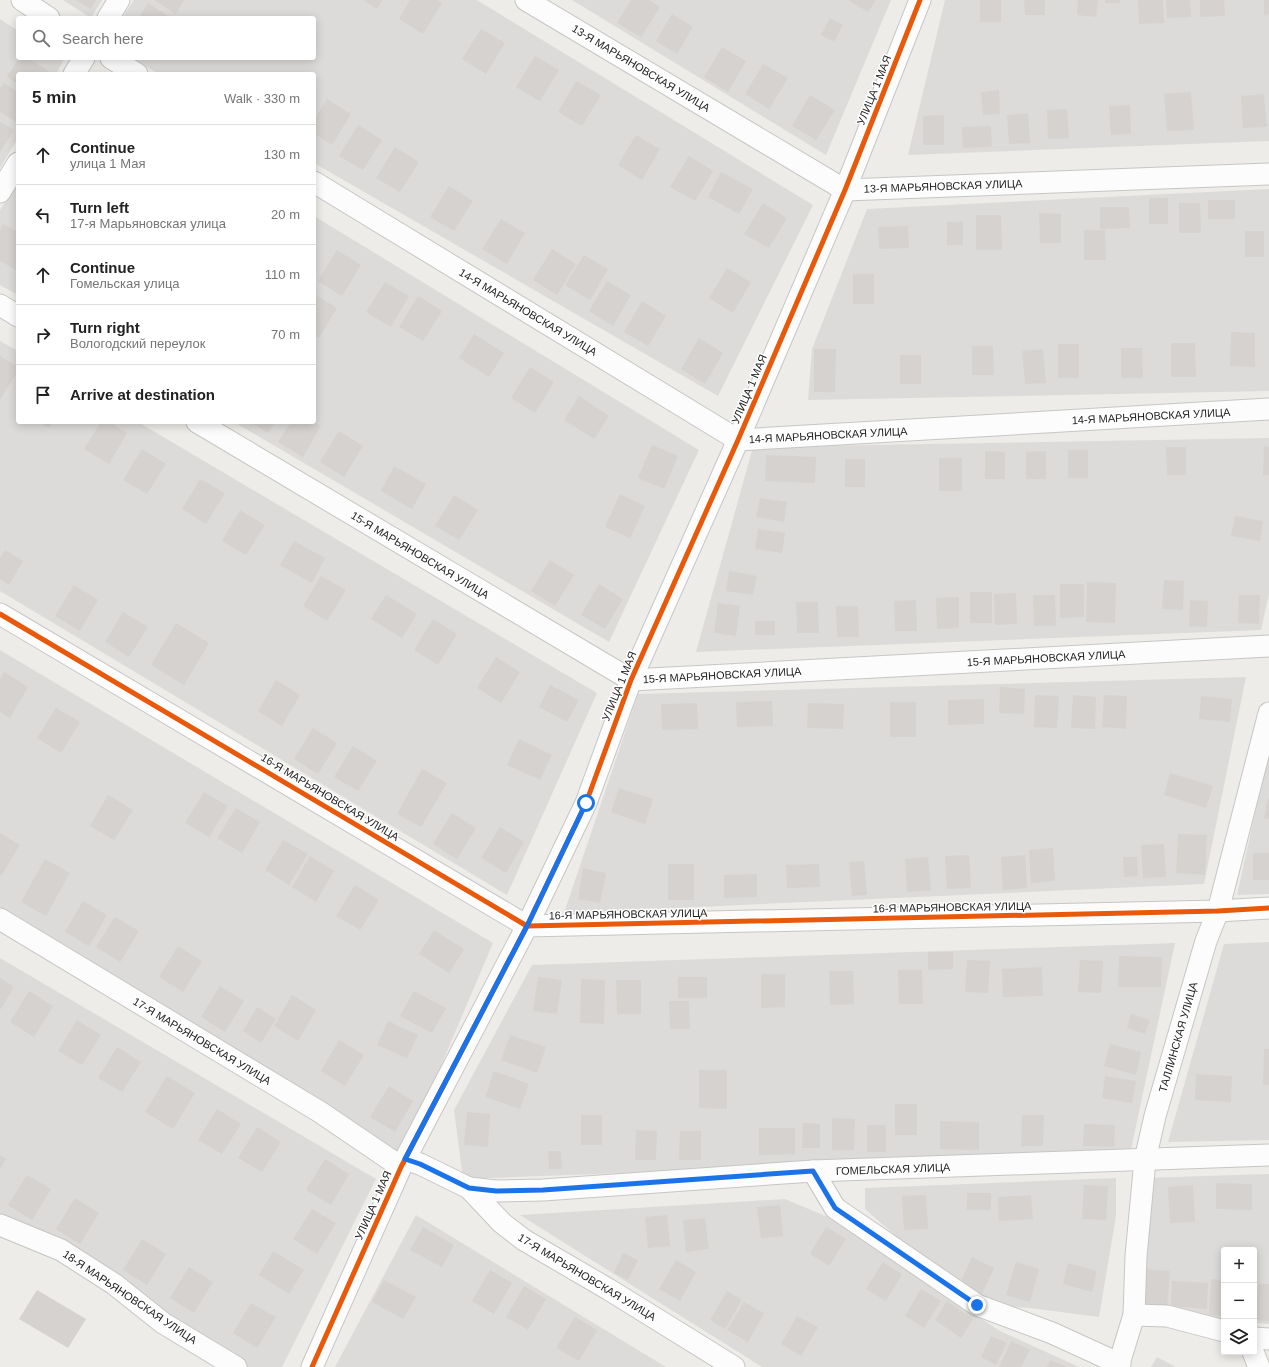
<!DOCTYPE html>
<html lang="en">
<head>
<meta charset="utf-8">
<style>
	body { margin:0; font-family:Arial,sans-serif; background:#f6f6f6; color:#222 }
	.controls { position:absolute; right:12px; bottom:12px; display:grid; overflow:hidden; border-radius:4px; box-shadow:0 2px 10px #0003 }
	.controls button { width:36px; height:36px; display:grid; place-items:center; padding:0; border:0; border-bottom:1px solid #e0e0e0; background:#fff; color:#222; font:20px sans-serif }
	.stop { position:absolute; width:12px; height:12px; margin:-9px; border:3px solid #1a73e8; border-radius:50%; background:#fff }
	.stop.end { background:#1a73e8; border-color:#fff; box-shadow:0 1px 4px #0008 }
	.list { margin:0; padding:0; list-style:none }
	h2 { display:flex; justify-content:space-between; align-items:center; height:52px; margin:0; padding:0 16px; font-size:17px }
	h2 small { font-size:13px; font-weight:400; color:#767676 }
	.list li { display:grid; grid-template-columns:26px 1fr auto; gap:12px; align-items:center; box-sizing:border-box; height:60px; padding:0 16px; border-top:1px solid #e0e0e0 }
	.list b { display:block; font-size:15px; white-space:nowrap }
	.list p { margin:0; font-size:13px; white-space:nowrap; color:#767676 }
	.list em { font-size:13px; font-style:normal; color:#767676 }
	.icon { flex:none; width:22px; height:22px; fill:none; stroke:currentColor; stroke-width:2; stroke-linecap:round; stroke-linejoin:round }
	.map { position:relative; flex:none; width:1269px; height:1367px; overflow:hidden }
	.search { position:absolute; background:#fff; box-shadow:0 2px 10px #0003; left:16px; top:16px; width:300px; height:44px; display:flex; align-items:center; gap:10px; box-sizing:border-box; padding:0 14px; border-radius:4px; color:#767676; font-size:15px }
	.panel { position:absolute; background:#fff; box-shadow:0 2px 10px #0003; left:16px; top:72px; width:300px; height:352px; border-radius:4px }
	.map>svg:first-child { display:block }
</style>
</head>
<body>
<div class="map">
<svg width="1269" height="1367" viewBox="0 0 1269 1367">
	<rect width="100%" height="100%" fill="#eeece8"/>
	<g fill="#dddbd9">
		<path d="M63,0h39l-11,18z"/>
		<path d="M134,0h343l336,205 -95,191 -404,-233v-89h-155l-28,-16h183v-40h-192z"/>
		<path d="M572,0h319l-65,155z"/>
		<path d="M945,0h324v141l-361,14z"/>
		<path d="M0,19l18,12v27h41l4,3 -7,13h-38v64l-18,30z"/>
		<path d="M18,182v113l-18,-10v-75z"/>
		<path d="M1269,189v202l-461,9 4,-51 55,-140z"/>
		<path d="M314,216l385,234 -90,192 -375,-220h80z"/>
		<path d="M0,341l18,10v71h120l459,271 -90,202 -507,-304z"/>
		<path d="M1269,438v156l-8,36 -565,22 57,-205z"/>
		<path d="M0,650l493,293 -90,212 -403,-246z"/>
		<path d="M1246,677l-42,207 -640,29 74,-219z"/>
		<path d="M1269,750v144l-32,1z"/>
		<path d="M1269,942v198l-101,2 56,-198z"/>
		<path d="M1175,943l-45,211 -667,25 -9,-69 78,-145z"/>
		<path d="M0,958l376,221 -94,188h-37l-245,-151z"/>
		<path d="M1269,1174v150l-15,-1v-73h-30v70l-88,-7 8,-135z"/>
		<path d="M1116,1178v38l-17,101 -69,-9 -51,-4 -24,-16 -90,-79v-21z"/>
		<path d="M785,1199l64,27 69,52 82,53 79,36h-317l-242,-152z"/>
		<path d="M416,1215l250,152h-331z"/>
		<path d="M1157,1357l19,10h-25z"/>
	</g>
	<g fill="#d5d2cf">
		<path d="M76,0h20l-5,9z"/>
		<path d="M154,0h30l-8,14z"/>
		<path d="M363,0h20l-6,9z"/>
		<path d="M410,0h27l5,3 -19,31 -24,-15z"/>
		<path d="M631,0h18l11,7 -19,30 -24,-14z"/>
		<path d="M848,0h28l-8,12z"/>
		<rect x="980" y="0" width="21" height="22"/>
		<path d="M1024,0h21v15h-20z"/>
		<path d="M1078,0h20l-2,17 -19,-2z"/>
		<rect x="1105" y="0" width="15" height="3"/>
		<path d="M1138,0h25l1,23 -25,1z"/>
		<path d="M1166,0h24l1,17 -24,1z"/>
		<path d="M1200,0h24l1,16 -25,1z"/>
		<path d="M1264,0h5v14l-5,1z"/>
		<path d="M148,3l22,14 -1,1h-30z"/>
		<path d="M672,14l21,13 -16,27 -21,-13z"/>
		<path d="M830,18l13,7 -9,17 -13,-7z"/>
		<path d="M481,29l24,14 -19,31 -24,-15z"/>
		<path d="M722,47l24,14 -18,31 -24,-15z"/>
		<path d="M535,56l24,14 -19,31 -24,-14z"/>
		<path d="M19,58h9l23,15 -1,1h-32v10l-11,-7z"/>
		<path d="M763,64l25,14 -19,31 -24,-15z"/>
		<path d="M576,81l25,14 -19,31 -24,-14z"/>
		<path d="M4,83l14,9v31l-18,-11v-24z"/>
		<path d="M999,90l1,24 -17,1 -2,-23z"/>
		<path d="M1191,92l3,38 -27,1 -3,-37z"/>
		<path d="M1264,94l3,33 -24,1 -2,-32z"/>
		<path d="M810,95l25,15 -19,30 -24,-14z"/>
		<path d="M327,99l24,15 -19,31 -18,-12v-13z"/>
		<path d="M1130,105l1,29 -20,1 -2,-29z"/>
		<path d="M1067,109l2,29 -21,1 -1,-29z"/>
		<path d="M1028,113l2,30 -21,1 -2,-29z"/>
		<path d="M944,115v30h-21v-29z"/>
		<path d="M0,122l14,8 -14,22z"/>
		<path d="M358,125l24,15 -19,30 -24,-14z"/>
		<path d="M991,126l1,21 -29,1 -1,-21z"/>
		<path d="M636,135l24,14 -18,31 -24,-15z"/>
		<path d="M395,147l24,15 -19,30 -24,-14z"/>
		<path d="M689,156l24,15 -18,30 -25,-14z"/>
		<path d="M721,172l32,17 -14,25 -31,-17z"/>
		<path d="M449,186l24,15 -19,30 -24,-14z"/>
		<rect x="1149" y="198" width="19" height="26"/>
		<rect x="1208" y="200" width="27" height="19"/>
		<path d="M763,203l24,15 -18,30 -25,-14z"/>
		<path d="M1179,203h21l1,30h-22z"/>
		<path d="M1100,207h29l1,21 -30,1z"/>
		<path d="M1039,213l22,1v29h-21z"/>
		<path d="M976,215h25l1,35h-26z"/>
		<path d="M501,219l24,14 -18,31 -25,-15z"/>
		<rect x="947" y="222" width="16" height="23"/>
		<path d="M3,224l15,8v39l-18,-10v-31z"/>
		<path d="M908,226l1,22 -30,1 -1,-22z"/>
		<path d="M1084,230h21l1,30h-22z"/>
		<rect x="1245" y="231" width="19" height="26"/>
		<path d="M552,249l24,15 -19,31 -24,-15z"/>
		<path d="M337,250l24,15 -19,31 -24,-15z"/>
		<path d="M584,255l24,14 -18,31 -25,-15z"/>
		<path d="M727,268l24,14 -18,31 -24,-15z"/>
		<rect x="853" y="274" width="21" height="30"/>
		<path d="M607,281l24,14 -18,31 -24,-15z"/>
		<path d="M385,282l24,14 -18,31 -25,-15z"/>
		<path d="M314,294l23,14 -18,30 -5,-2z"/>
		<path d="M418,296l24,15 -19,30 -24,-14z"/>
		<path d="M642,301l24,15 -18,30 -24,-14z"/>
		<path d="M1231,332l24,1v34l-25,-1z"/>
		<path d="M474,334l30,19 -15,24 -30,-19z"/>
		<path d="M699,338l24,15 -18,31 -24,-15z"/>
		<path d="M1171,343h24l1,34h-25z"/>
		<rect x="1058" y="344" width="21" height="34"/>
		<path d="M972,346h21l1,29h-22z"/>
		<path d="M1121,348h21l1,30h-22z"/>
		<path d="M814,349h22l-1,43h-21z"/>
		<path d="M1043,349l3,34 -21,1 -3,-33z"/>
		<rect x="900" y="355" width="21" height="29"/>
		<path d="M0,356l18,11v4l-18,29z"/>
		<path d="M530,367l24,15 -19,31 -24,-15z"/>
		<path d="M579,396l30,20 -15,23 -30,-19z"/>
		<path d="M39,422h14l-4,6z"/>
		<path d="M101,422h8l18,11 -18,31 -25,-15z"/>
		<path d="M250,422h25l-7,11z"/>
		<path d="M291,422h23l7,4 -18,31 -25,-15z"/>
		<path d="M339,431l24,15 -19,31 -24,-15z"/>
		<path d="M652,445l26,11 -14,33 -26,-11z"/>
		<path d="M1264,446l5,1v28h-6z"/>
		<path d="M1166,447h20v28h-19z"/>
		<path d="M142,449l24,15 -19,30 -24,-14z"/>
		<rect x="1068" y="450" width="20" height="28"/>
		<path d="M985,451l20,1v27h-20z"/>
		<path d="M1046,451v28h-20v-27z"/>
		<path d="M766,455l50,2 -1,26 -50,-2z"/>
		<rect x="939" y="458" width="23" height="33"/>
		<rect x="845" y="459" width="20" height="28"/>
		<path d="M394,466l32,18 -14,25 -31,-18z"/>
		<path d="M200,479l25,14 -19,31 -24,-15z"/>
		<path d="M620,494l25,12 -15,32 -25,-11z"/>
		<path d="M454,495l24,15 -19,30 -24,-14z"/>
		<path d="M760,498l27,4 -3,20 -28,-5z"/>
		<path d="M240,510l25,15 -19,30 -24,-14z"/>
		<path d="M1235,516l28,5 -3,20 -29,-5z"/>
		<path d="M758,529l27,4 -3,20 -27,-4z"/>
		<path d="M294,541l31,17 -13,25 -32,-18z"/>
		<path d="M5,550l18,11 -14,24 -9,-6v-21z"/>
		<path d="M550,560l24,15 -19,31 -24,-15z"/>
		<path d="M729,571l28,5 -4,19 -27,-4z"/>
		<path d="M321,576l25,14 -19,31 -24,-15z"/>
		<path d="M1164,580l20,1 -1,29 -21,-1z"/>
		<path d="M1087,582l29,1 -1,40 -29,-1z"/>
		<path d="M599,584l24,15 -18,30 -24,-14z"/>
		<path d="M1060,584h24v33l-24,1z"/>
		<path d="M74,585l24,15 -18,31 -25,-15z"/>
		<rect x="970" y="592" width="22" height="31"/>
		<path d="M1016,593l1,31 -22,1 -1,-31z"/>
		<path d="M386,595l31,19 -15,24 -31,-19z"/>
		<path d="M1033,595h22l1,31h-22z"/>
		<path d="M1239,595h21l-1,29 -21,-1z"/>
		<path d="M959,597v31l-22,1 -1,-31z"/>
		<path d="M916,600l1,31h-22l-1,-30z"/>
		<path d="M1190,600l18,1 -1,26 -18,-1z"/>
		<path d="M796,602h22l1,31h-22z"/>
		<path d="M718,603l22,3 -4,30 -22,-3z"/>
		<path d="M836,606h22l1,31h-22z"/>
		<path d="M123,612l25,15 -19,30 -24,-15z"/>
		<path d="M433,619l24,15 -19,31 -24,-15z"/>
		<rect x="755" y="621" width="20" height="14"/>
		<path d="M176,623l33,20 -25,42 -33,-20z"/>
		<path d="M496,657l24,15 -19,31 -24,-15z"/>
		<path d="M4,672l24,15 -18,31 -10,-6v-33z"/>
		<path d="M276,680l24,15 -18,31 -24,-15z"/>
		<path d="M550,685l29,15 -12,22 -28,-15z"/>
		<path d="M1000,687l25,2 -1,25 -25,-1z"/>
		<path d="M1035,695l24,1 -2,32 -23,-1z"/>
		<path d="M1073,695l23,2 -1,32 -24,-1z"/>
		<path d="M1104,695l23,1 -1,33 -24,-2z"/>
		<path d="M1201,696l31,3 -2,23 -31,-3z"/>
		<path d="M984,699v25l-36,1v-25z"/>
		<path d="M772,701l1,25 -36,1 -1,-25z"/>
		<rect x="890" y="702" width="26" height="35"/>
		<path d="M697,703l1,26 -36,1 -1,-26z"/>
		<path d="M808,703l36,1 -1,25 -36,-1z"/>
		<path d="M56,708l24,14 -19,31 -24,-15z"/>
		<path d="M313,728l24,15 -19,31 -24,-15z"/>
		<path d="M519,739l33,16 -12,25 -33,-15z"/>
		<path d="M353,746l24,15 -19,30 -24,-14z"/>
		<path d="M422,769l25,14 -26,44 -24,-13z"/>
		<path d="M1170,773l43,13 -7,22 -42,-13z"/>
		<path d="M619,788l34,11 -8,25 -34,-12z"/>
		<path d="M204,792l24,14 -19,31 -24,-14z"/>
		<path d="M108,795l25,15 -19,30 -24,-14z"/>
		<path d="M1268,798h1v21l-5,-1z"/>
		<path d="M236,808l24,14 -18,31 -25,-15z"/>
		<path d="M452,813l24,15 -19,31 -24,-15z"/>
		<path d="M500,827l24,15 -18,31 -25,-15z"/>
		<path d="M0,833l20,12 -19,31 -1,-1z"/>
		<path d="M1178,834l29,1 -2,40 -29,-2z"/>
		<path d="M283,840l25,14 -19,31 -24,-15z"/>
		<path d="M1164,844l2,33 -23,1 -2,-33z"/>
		<path d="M1053,848l2,33 -24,2 -2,-33z"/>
		<rect x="1253" y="853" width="16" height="27"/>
		<path d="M969,855l2,33 -24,1 -2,-33z"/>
		<path d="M1025,855l2,33 -24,2 -2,-33z"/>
		<path d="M310,856l24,15 -18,31 -24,-15z"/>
		<path d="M928,857l3,33 -24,2 -2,-33z"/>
		<path d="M1123,857h14l1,19 -14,1z"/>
		<path d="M45,859l25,14 -24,43 -25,-14z"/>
		<path d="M864,861l3,34 -15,1 -3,-34z"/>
		<rect x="668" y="864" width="26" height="36"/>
		<path d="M819,864l1,23 -33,1 -1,-23z"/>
		<path d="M583,868l23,5 -6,30 -22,-4z"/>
		<path d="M757,874v23l-33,1v-23z"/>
		<path d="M355,885l24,15 -19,30 -24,-14z"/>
		<path d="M83,901l24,14 -18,31 -24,-14z"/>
		<path d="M115,917l24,14 -19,31 -24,-15z"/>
		<path d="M434,930l30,19 -15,24 -30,-19z"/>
		<path d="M178,946l24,15 -19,31 -24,-15z"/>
		<path d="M928,952h25v17l-25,1z"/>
		<path d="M1119,956l43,1 -1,30h-43z"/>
		<path d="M967,960l23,1 -2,32 -23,-1z"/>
		<path d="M1080,960l23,1 -2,32 -23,-1z"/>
		<path d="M1042,967l1,29 -40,1 -1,-28z"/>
		<path d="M898,970h24l1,34h-24z"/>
		<path d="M829,971h24l1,33 -24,1z"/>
		<path d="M761,974h24v33l-24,1z"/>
		<path d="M538,977l24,3 -5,34 -24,-3z"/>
		<rect x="678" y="977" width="29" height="21"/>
		<path d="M0,978l14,9 -14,23z"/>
		<path d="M581,979l24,1 -1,44 -24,-1z"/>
		<path d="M616,980h25v34h-24z"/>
		<path d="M220,986l24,15 -19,31 -24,-15z"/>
		<path d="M29,991l24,15 -19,31 -24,-15z"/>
		<path d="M414,991l32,17 -14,25 -32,-17z"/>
		<path d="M292,995l24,15 -18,31 -24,-15z"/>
		<path d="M669,1001h20l1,28h-20z"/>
		<path d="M257,1007l19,12 -15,24 -18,-12z"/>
		<path d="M1131,1014l19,6 -5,14 -18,-6z"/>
		<path d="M77,1020l24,15 -19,30 -24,-14z"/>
		<path d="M388,1021l30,14 -11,23 -30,-13z"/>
		<path d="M510,1035l36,12 -9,26 -36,-13z"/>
		<path d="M339,1040l25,15 -19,31 -24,-15z"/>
		<path d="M1110,1044l31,8 -5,23 -32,-9z"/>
		<path d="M117,1047l24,15 -19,30 -24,-14z"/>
		<path d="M1264,1049h5v36h-6z"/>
		<path d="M699,1070h28v39l-28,-1z"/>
		<path d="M494,1071l35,13 -9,25 -35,-12z"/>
		<path d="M1196,1074l36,2 -1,26 -36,-2z"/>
		<path d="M167,1076l28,17 -22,36 -28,-17z"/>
		<path d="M1105,1076l31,5 -4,22 -30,-5z"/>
		<path d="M389,1086l24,15 -18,31 -25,-15z"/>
		<rect x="895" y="1104" width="22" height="31"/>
		<path d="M217,1109l24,15 -19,30 -24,-14z"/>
		<path d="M467,1112l23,2 -2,33 -24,-2z"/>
		<rect x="581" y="1115" width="21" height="30"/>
		<path d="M1022,1115h22l-1,31h-22z"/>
		<path d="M832,1118l23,1 -1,31h-22z"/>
		<path d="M940,1121l39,1v28l-39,-1z"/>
		<path d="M803,1123l17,1v24h-18z"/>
		<path d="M1084,1124l31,1 -1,22 -31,-1z"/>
		<rect x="867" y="1125" width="19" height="27"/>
		<path d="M257,1127l24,15 -19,30 -24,-14z"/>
		<path d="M759,1128h36v26l-36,1z"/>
		<path d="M636,1130l21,1 -1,29h-21z"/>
		<path d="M680,1131h21v29h-22z"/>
		<path d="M548,1151h13l1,18h-13z"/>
		<path d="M0,1155l6,4 -6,10z"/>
		<path d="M325,1159l24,15 -18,31 -25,-15z"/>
		<path d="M27,1175l24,14 -19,31 -24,-15z"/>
		<path d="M1216,1183l36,1v26l-36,-1z"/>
		<path d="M1084,1185l24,1 -2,34 -24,-1z"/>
		<path d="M1193,1185l2,37 -25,1 -2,-36z"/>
		<rect x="967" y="1193" width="24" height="17"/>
		<path d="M926,1195l2,34 -24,1 -2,-34z"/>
		<path d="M1031,1195l2,24 -34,2 -1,-24z"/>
		<path d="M75,1198l24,15 -19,31 -24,-15z"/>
		<path d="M780,1205l3,31 -22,2 -4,-31z"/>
		<path d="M312,1209l24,14 -19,31 -24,-15z"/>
		<path d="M667,1215l3,31 -22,2 -3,-31z"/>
		<path d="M705,1218l4,31 -23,3 -3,-32z"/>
		<path d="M423,1227l31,18 -12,22 -32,-17z"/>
		<path d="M826,1227l20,12 -17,27 -19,-12z"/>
		<path d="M142,1239l24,15 -19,31 -24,-15z"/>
		<path d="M273,1251l31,19 -15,24 -30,-19z"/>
		<path d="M623,1253l15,7 -10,20 -14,-7z"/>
		<path d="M972,1257l22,11 -14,30 -22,-10z"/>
		<path d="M676,1260l20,12 -16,29 -21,-12z"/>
		<path d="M883,1262l19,12 -16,27 -20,-12z"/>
		<path d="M1016,1262l23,7 -9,33 -24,-7z"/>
		<path d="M1068,1263l29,8 -5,21 -29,-8z"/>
		<path d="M189,1267l24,15 -19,31 -24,-15z"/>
		<path d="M1144,1269l26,2 -3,36 -26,-2z"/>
		<path d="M490,1270l22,13 -18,31 -22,-13z"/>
		<path d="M1211,1279l13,1v36l-15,-1z"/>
		<path d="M384,1280l32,17 -13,22 -31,-17z"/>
		<path d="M1172,1281l36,2 -1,26 -36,-3z"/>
		<path d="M1258,1284h11v37l-14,-1z"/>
		<path d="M524,1286l22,13 -18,31 -22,-13z"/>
		<path d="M921,1289l20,12 -17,27 -19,-12z"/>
		<path d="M37,1290l49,29 -18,29 -49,-29z"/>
		<path d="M727,1291l15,9 -17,29 -15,-9z"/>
		<path d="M947,1301l26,18 -12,19 -26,-18z"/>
		<path d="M744,1302l20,11 -16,29 -21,-12z"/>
		<path d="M251,1303l25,14 -19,31 -24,-15z"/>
		<path d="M797,1316l21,11 -17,29 -20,-12z"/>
		<path d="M575,1317l22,13 -18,31 -23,-13z"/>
		<path d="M991,1336l16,7 -11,22 -15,-8z"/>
		<path d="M1011,1341l19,9 -9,17h-22z"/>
		<path d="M1050,1360l17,7h-20z"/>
	</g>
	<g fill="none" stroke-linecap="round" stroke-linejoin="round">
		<g stroke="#c6c6c4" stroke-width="23">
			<g id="minor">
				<path d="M22,0l27,18"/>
				<path d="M526,0l319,190 424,-16"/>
				<path d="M108,18l11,-18"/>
				<path d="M111,58l26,16"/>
				<path d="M74,74l10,-16"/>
				<path d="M314,182l424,258 531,-31"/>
				<path d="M0,192l18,-29"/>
				<path d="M0,305l18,11"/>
				<path d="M197,422l434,258 638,-34"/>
				<path d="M0,614l527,312 691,-15 51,-3"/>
				<path d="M0,919l320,193 81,55"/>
				<path d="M405,1159l15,5 49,24 33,35 22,17 84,49 126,78"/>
				<path d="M813,1171l22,37 142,97 75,28 68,31"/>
				<path d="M469,1188l27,3 47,-1 270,-19 456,-16"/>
				<path d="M0,1225l61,25 53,34 49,39 73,44"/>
				<path d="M1134,1315l33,1 57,15"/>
				<path d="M1254,1338l15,1"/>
				<path d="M1253,1352l6,15"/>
				<path d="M312,1367l89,-200 126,-241 59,-123 45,-123 107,-240 107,-250 75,-190"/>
				<path d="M1118,1367l16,-52 2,-59 9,-96 10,-44 51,-175 12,-30 51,-198"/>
			</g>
		</g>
		<use href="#minor" stroke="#fcfcfc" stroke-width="21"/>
		<g stroke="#fff" stroke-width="8">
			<g id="cycleway">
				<path d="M0,614l527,312 691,-15 51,-3"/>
				<path d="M312,1367l89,-200 126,-241 59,-123 45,-123 107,-240 107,-250 75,-190"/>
			</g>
		</g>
		<use href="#cycleway" stroke="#e8590c" stroke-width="5"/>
	</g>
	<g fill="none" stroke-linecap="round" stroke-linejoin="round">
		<path stroke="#1a73e8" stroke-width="5" d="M586,803l-59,123 -122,233 15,5 49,24 27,3 47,-1 270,-19 22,37 142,97"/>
	</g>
	<g text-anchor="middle" stroke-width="3" stroke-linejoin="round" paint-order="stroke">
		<g font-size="11" fill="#1f1f1f" stroke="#fff">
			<text transform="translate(641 68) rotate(31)" y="4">13-Я МАРЬЯНОВСКАЯ УЛИЦА</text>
			<text transform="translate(874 90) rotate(-68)" y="4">УЛИЦА 1 МАЯ</text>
			<text transform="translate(943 186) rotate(-2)" y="4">13-Я МАРЬЯНОВСКАЯ УЛИЦА</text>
			<text transform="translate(528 312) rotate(31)" y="4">14-Я МАРЬЯНОВСКАЯ УЛИЦА</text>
			<text transform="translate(749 389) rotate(-67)" y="4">УЛИЦА 1 МАЯ</text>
			<text transform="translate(1151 416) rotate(-3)" y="4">14-Я МАРЬЯНОВСКАЯ УЛИЦА</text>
			<text transform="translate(828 435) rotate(-3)" y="4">14-Я МАРЬЯНОВСКАЯ УЛИЦА</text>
			<text transform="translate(420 555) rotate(31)" y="4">15-Я МАРЬЯНОВСКАЯ УЛИЦА</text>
			<text transform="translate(1046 658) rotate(-3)" y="4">15-Я МАРЬЯНОВСКАЯ УЛИЦА</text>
			<text transform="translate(722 675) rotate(-3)" y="4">15-Я МАРЬЯНОВСКАЯ УЛИЦА</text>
			<text transform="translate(619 686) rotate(-68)" y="4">УЛИЦА 1 МАЯ</text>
			<text transform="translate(330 797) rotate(31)" y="4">16-Я МАРЬЯНОВСКАЯ УЛИЦА</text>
			<text transform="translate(952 907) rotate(-1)" y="4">16-Я МАРЬЯНОВСКАЯ УЛИЦА</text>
			<text transform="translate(628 914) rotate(-1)" y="4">16-Я МАРЬЯНОВСКАЯ УЛИЦА</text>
			<text transform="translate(1178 1037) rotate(-74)" y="4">ТАЛЛИНСКАЯ УЛИЦА</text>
			<text transform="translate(202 1041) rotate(31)" y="4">17-Я МАРЬЯНОВСКАЯ УЛИЦА</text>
			<text transform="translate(893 1169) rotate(-2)" y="4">ГОМЕЛЬСКАЯ УЛИЦА</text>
			<text transform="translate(373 1205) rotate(-66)" y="4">УЛИЦА 1 МАЯ</text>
			<text transform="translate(587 1277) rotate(31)" y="4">17-Я МАРЬЯНОВСКАЯ УЛИЦА</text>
			<text transform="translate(130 1297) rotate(34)" y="4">18-Я МАРЬЯНОВСКАЯ УЛИЦА</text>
		</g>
	</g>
</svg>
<div class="controls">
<button>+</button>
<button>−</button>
<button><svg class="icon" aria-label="layers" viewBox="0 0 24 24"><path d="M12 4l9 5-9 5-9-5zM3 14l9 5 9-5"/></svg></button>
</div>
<div class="stop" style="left:586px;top:803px"></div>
<div class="stop end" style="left:977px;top:1305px"></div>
<div class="search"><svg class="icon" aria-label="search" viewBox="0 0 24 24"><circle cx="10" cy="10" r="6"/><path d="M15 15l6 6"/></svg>Search here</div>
<section class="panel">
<h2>5 min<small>Walk · 330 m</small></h2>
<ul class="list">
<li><svg class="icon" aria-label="ahead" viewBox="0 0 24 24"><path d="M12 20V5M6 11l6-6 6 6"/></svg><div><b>Continue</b><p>улица 1 Мая</p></div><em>130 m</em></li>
<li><svg class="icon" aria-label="left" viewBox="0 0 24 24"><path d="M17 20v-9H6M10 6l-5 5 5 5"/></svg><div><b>Turn left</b><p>17-я Марьяновская улица</p></div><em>20 m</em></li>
<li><svg class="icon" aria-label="ahead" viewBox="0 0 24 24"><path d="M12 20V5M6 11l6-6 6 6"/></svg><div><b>Continue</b><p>Гомельская улица</p></div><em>110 m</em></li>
<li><svg class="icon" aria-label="right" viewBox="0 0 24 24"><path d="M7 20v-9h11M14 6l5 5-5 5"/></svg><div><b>Turn right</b><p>Вологодский переулок</p></div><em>70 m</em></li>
<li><svg class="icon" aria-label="arrive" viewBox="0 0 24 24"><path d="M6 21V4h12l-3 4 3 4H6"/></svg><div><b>Arrive at destination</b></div></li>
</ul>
</section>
</div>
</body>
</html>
